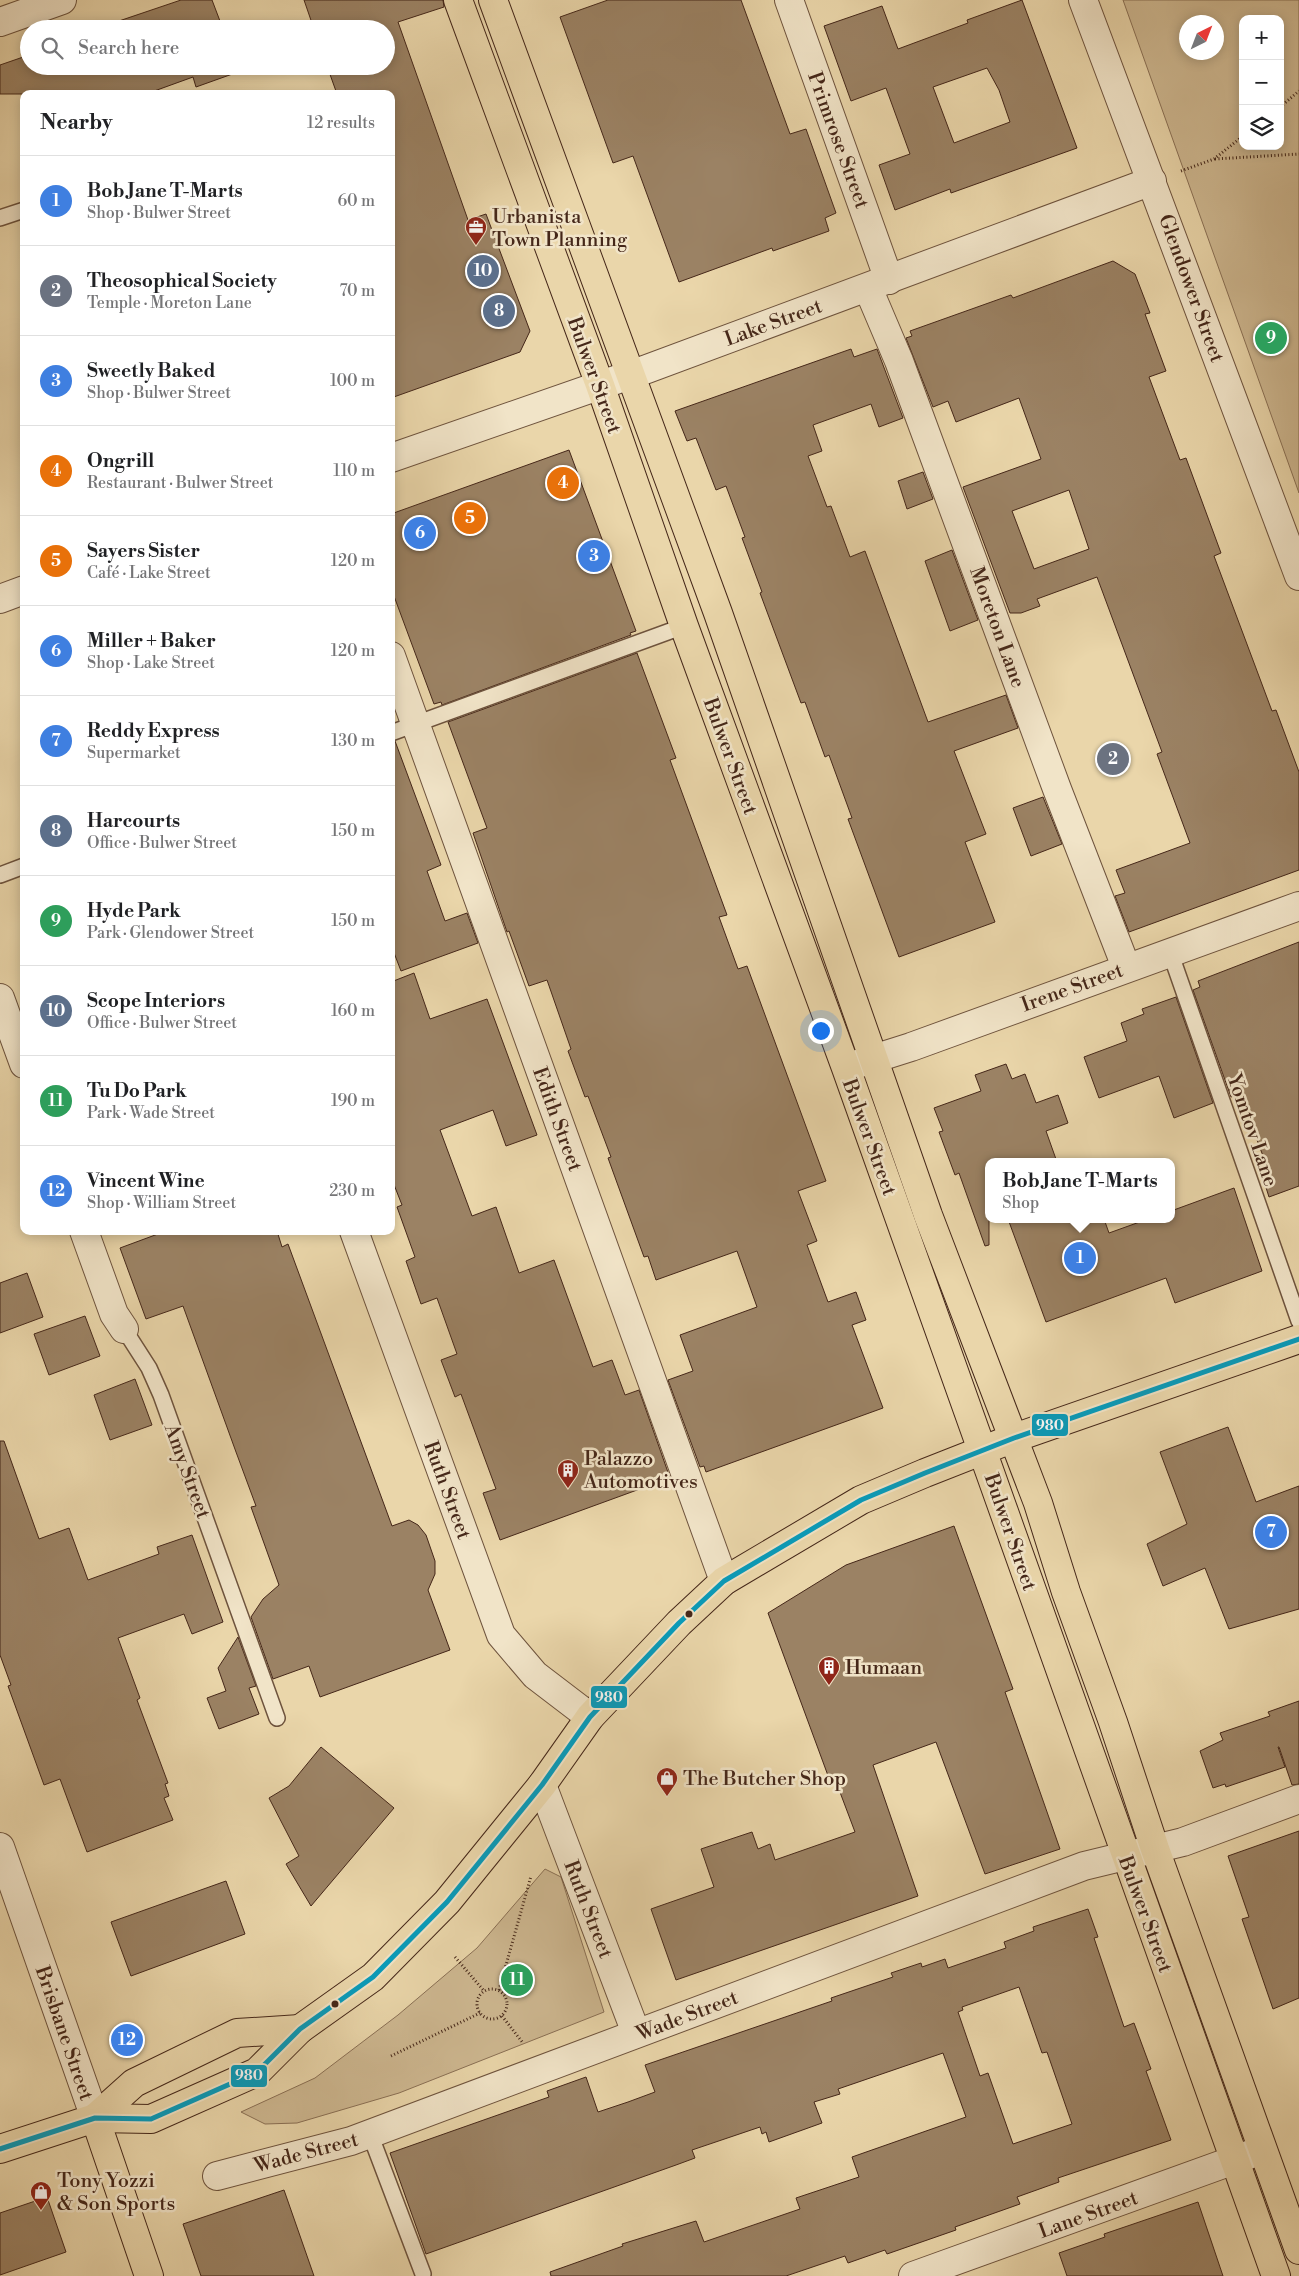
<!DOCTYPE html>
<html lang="en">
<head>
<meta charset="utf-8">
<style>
	body { margin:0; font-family:"Libre Bodoni",serif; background:#f6f6f6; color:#202124 }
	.controls { position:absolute; right:15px; top:15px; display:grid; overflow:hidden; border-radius:10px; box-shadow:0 2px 12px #0003 }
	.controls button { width:45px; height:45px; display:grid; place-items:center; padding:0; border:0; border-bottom:1px solid #e0e0e0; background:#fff; color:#202124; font:25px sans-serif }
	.compass { position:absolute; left:1179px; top:15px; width:45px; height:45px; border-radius:50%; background:#fff; box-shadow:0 2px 12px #0003; rotate:42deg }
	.you { position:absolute; left:820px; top:1030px; width:18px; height:18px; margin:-12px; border:4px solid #fff; border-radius:50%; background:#1a73e8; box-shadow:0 0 0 8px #1a73e833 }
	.badge { display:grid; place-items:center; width:32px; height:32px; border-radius:50%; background:#db2777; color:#fff; font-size:16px; font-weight:700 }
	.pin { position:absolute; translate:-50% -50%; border:2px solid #fff; box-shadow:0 1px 5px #0006 }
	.popup { position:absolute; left:985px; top:1158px; width:190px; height:65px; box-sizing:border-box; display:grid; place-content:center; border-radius:10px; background:#fff; filter:drop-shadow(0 1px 4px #0005); font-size:16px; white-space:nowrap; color:#757577 }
	.popup b { font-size:19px; color:#202124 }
	.popup::after { content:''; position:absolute; left:50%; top:100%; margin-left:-10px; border:10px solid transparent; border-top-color:#fff }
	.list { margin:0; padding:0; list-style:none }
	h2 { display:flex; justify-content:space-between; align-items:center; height:65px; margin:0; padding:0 20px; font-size:21px }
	h2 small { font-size:16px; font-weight:400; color:#757577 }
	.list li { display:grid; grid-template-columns:32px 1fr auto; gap:15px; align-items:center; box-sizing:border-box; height:90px; padding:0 20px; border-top:1px solid #e0e0e0 }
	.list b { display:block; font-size:19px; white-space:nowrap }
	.list p { margin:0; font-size:16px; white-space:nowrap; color:#757577 }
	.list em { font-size:16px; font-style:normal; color:#757577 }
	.icon { flex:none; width:28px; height:28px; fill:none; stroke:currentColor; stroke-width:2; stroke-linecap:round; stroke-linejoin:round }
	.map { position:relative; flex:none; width:1299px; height:2276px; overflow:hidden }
	.search { position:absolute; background:#fff; box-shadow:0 2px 12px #0003; left:20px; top:20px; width:375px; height:55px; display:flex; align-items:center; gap:12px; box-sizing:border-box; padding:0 18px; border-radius:28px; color:#757577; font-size:19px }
	.panel { position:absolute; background:#fff; box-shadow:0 2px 12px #0003; left:20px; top:90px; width:375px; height:1145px; border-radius:10px }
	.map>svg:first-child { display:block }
</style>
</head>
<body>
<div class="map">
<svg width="1299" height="2276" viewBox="0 0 1299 2276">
	<rect width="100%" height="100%" fill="#ead6aa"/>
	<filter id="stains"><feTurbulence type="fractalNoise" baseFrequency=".004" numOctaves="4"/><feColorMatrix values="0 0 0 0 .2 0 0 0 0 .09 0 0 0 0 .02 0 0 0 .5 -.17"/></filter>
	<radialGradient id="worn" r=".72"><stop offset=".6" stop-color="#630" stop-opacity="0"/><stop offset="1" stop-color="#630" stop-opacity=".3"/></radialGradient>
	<g fill="#ceb891" stroke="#8a7055" fill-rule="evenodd">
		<path d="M1123,0h176v493zM1243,19h37v127h-37zM1216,22v30h-30v-30z"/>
		<path d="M545,1869l16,8 43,135 -205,81 -102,30 -32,1 -24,-12 74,-34 83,-63 79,-67z"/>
	</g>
	<g fill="#9b8264" stroke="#452719" fill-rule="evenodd">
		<path d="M181,0h31l11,29h-120l10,-4v-2z"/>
		<path d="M304,0h139l1,7 -46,15 70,198 18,-6 44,117 -10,21 -129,46v-304h-54l-10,-28h59v-37h-72z"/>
		<path d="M608,0h133l49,134 16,-5 30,84 -11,5 4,13 -56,20 -1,-3 -93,34 -46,-126 -20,7 -53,-146z"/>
		<path d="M1022,0l55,148 -126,45 -1,-4 -55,21 -16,-45 31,-11 -24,-66 -35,13 -27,-75 58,-20 16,43 70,-26 -1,-3zM987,68l12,22 11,32 -56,21 -21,-56z"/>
		<path d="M29,55v11h207l2,6 -42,15 -3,-10 -47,17h-146v-29z"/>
		<path d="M1113,261l22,13 15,39 -5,1 21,57 -17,6 31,83 6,-2 35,95 -7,3 58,155 4,-1 23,62v98l-170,62 -14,-36 10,-3 -9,-23 74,-27 -33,-89 5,-2 -65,-175 -60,22 3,7 -19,7h-11l-47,-126 78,-28 -22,-61 -63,24 -8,-21 -15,6 -27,-69 6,-2 -2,-5 101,-36 2,3zM1069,490l20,59 -55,20 -22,-58z"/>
		<path d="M851,349l3,8 23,-8 26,69 -24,9 -8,-23 -58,21 9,26 -14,5 19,51 4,-1 19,51 15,-6 63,171 78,-27 12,33 -64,23 32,83 -21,8 30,80 -96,35 -51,-138 4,-1 -23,-63 -4,2 -20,-55 -4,1 -41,-110 2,-1 -20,-54 3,-1 -19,-51 -10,4 -20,-52 -9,3 -12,-30z"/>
		<path d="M569,450l67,181 -6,2 1,2 -189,70 -1,-3 -7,2 -43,-116v-74z"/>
		<path d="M923,472l10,27 -26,10 -9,-28z"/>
		<path d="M952,550l26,70 -28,11 -25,-70z"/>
		<path d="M637,653l39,105 -6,2 57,155 -8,2 19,52 9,-3 79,215 -28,10 19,50 -10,4 21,57 28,-10 10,28 -14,5 31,83 -177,64 -2,-6 -4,1 -32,-87 25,-9 -13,-36 77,-28 -20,-56 -81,29 -8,-24 -4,1 -36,-99 3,-1 -23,-61 -3,1 -17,-46 3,-2 -24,-69 -18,6 -20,-55 -2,1 -34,-99 14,-5 -39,-106z"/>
		<path d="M395,741l46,124 -14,6 18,50 22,-8 11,30 -77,28 -10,-26v-203z"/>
		<path d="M1043,797l19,47 -31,12 -18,-48z"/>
		<path d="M1299,942v244l-30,11 -12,-38 6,-3 -23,-62 -9,3 -38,-107 7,-3 -2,-6z"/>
		<path d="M414,973l16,46 57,-20 50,136 -31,11 -13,-36 -53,20 32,86 24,-9 23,66 35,-13 39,107 19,-7 13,35 14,-5 31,88 -170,62 -17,-47 13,-4 -35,-95 -6,3 -14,-37 16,-6 -20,-56 -16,6 -15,-43 9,-4 -18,-50 5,-2 -11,-28v-195z"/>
		<path d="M1176,997l37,106 -39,15 -15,-42 -60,22 -15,-41 43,-16 -6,-18 23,-9 -2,-5z"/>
		<path d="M1006,1064l6,15 13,-5 11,29 22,-8 10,28 -22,8 11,31h-68v83l-4,1 -26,-73 -4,2 -16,-43 4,-1 -9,-23 47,-17 -6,-16z"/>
		<path d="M1234,1188l28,83 -87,32 -9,-25 -120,44 -38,-103h96l5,14 39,-14h23v-8z"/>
		<path d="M166,1231h111l5,16 6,-3 104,282 17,-6 9,5 8,10 9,26v13l-7,16 22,60 -130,47 -11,-31 -36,13 -22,-62 12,-18 16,-14 -28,-78 5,-1 -20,-54 -53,-146 -37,13 -26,-71z"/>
		<path d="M27,1273l16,44 -43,16v-50z"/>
		<path d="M85,1316l15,40 -51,19 -15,-41z"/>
		<path d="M135,1379l17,46 -42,15 -16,-45z"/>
		<path d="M1228,1427l28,75 43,-16v123l-70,20 -24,-61 -42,18 -16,-42 40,-20 -27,-72z"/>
		<path d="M0,1441h4l35,98 30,-11 19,52 71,-26 -2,-7 35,-12 31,87 -31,12 -8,-20 -66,24 22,60 -3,2 31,83 -3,1 4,12 -5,2 9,22 -86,32 -27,-73 -16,6 -36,-99 3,-1 -11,-30z"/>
		<path d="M954,1526l59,163 -8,3 55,157 -75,25 -49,-132 -63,23 45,131 -242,84 -25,-71 63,-22 -13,-38 51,-17 6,17 12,-5 5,16 80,-28 -20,-53 -5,2 -62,-168 78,-48z"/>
		<path d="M238,1637l18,49 -7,2 10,26 -40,15 -12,-31 19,-7 -8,-23z"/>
		<path d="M1299,1701v83l-7,1 -13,-38h-1l7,20 -59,20 -1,-3 -12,4 -13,-37 23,-11 -3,-7 50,-17 -2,-4z"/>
		<path d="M321,1747l73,61 -83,98 -25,-42 13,-8 -30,-58 20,-12z"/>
		<path d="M1299,1831v167l-26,11 -31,-90 7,-2 -21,-61z"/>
		<path d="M226,1881l19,53 -114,42 -20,-54z"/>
		<path d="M1088,1909l10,28 -4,1 30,89 10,-4 17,46 -5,2 25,69 -113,38 1,4 -42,15 3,7 -65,23 1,3 -69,24 -2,-4 -37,13 -3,-7 -59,20h-235l-1,-4 73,-26 -1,-2 74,-23 8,21 96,-33 -4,-11 63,-21 -7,-20 114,-40 -23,-64 -105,36 2,5 -26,8 8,21 -53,19 -3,-10 -4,2 -2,-7 -68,23 3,8 -19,7 -250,89 -36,-101 159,-56 -2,-6 39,-14 12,35 30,-10 27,-10 -10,-27 187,-64 -1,-3 62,-21 -2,-4 30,-10 1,4 23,-8 3,9 58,-20 -2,-6 30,-11 -1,-4zM1019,1987l23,66 5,-1 25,72 -59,20 -25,-71 -8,3 -22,-64 5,-2 -1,-3z"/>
		<path d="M284,2190l30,86h-113l-18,-52z"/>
		<path d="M47,2197l19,55 -66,23v-62z"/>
		<path d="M1198,2202l25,74h-156l-8,-23 46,-16 -1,-3z"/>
	</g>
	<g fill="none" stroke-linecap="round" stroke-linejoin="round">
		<g stroke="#6e533d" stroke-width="18">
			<g id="service">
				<path d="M0,218l24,-8"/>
				<path d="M391,733l293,-107"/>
				<path d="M0,875l24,-9"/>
				<path d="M1170,952l129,369"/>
				<path d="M124,1329l25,39 12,27 116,323"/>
				<path d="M370,2134l53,140"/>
			</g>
		</g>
		<g stroke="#6e533d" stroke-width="30">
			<g id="minor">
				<path d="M789,0l100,280"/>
				<path d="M1083,0l216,576"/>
				<path d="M0,22l62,-22"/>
				<path d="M868,288l31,73 158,428 69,178"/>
				<path d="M391,458l256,-89 505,-188"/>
				<path d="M0,599l24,-9"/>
				<path d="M391,656l333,925"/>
				<path d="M0,998l24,66"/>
				<path d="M851,1066l60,-19 388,-141"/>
				<path d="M84,1231l30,83 10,15"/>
				<path d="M354,1231l147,404 34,40 55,42"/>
				<path d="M542,1785l94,248"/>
				<path d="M0,1847l95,271"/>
				<path d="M217,2176l134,-35 733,-275 99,-24 116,-43"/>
				<path d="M913,2276l349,-126"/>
			</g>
		</g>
		<g stroke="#452719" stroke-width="30">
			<g id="primary">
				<path d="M458,0l142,385 84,241 162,442 430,1208"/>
				<path d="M493,0l225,613 210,602 110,288 28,89 47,130 42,127 144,401"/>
				<path d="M95,2118l39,-35 103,-50 63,-4"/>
				<path d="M95,2118l54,158"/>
				<path d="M0,2149l95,-31 56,1 106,-47 43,-43 73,-52 74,-75 95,-117 48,-68 89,-94 45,-42 137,-81 64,-27 89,-35 285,-99"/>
			</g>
		</g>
		<g stroke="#452719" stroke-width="3" stroke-dasharray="1 2.5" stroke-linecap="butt">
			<path d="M1280,107l19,-16"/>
			<path d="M1215,159l84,-5"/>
			<path d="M1181,171l33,-12 29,-23"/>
			<path d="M455,1957l29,34"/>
			<circle cx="492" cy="2004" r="15"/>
			<path d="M499,1990l32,-114"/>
			<path d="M502,2016l21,27"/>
			<path d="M391,2056l89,-43"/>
		</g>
		<use href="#service" stroke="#f1e4c8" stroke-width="15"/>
		<use href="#minor" stroke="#f1e4c8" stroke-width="28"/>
		<use href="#primary" stroke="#ead6aa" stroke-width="28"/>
		<g stroke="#f1e4c8" stroke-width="9">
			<path id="bus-1" d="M0,2149l95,-31 56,1 106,-47 43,-43 73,-52 74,-75 95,-117 48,-68 89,-94 45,-42 137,-81 64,-27 89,-35 285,-99"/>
		</g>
		<use href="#bus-1" stroke="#079cbc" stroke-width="5"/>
	</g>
	<defs>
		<g id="office-pin" transform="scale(1.125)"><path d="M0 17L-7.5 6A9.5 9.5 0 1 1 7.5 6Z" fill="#8f2418" stroke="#f1e4c8"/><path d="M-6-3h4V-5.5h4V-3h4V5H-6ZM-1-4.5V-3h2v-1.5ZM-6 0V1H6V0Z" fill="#fff"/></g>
		<g id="building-pin" transform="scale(1.125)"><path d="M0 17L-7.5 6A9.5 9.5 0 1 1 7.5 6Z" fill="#8f2418" stroke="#f1e4c8"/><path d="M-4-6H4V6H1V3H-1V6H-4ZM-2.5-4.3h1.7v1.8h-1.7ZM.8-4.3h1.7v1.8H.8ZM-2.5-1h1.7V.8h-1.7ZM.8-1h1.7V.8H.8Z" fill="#fff"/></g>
		<g id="shop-pin" transform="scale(1.125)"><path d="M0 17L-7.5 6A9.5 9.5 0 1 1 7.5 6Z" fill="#8f2418" stroke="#f1e4c8"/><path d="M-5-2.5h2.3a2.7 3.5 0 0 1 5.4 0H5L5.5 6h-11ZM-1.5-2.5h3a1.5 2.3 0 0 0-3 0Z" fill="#fff"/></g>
	</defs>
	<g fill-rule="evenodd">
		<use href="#office-pin" x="476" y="227"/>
		<use href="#building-pin" x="568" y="1470"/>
		<use href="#building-pin" x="829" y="1667"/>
		<use href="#shop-pin" x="667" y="1778"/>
		<use href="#shop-pin" x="41" y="2192"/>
	</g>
	<g fill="#452719" stroke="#f1e4c8" stroke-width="2">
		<circle cx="689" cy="1614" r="4.5"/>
		<circle cx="335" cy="2004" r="4.5"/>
	</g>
	<g text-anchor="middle" stroke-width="5" stroke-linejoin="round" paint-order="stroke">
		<g font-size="20" fill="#452719" stroke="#f1e4c8">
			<text transform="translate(839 140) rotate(70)" y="7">Primrose Street</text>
			<text transform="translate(1192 288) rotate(70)" y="7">Glendower Street</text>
			<text transform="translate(773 322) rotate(-20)" y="7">Lake Street</text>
			<text transform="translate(595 375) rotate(70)" y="7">Bulwer Street</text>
			<text transform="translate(998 627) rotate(70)" y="7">Moreton Lane</text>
			<text transform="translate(731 756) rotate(70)" y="7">Bulwer Street</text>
			<text transform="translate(1072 987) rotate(-20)" y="7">Irene Street</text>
			<text transform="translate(558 1119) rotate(70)" y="7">Edith Street</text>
			<text transform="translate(1253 1130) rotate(71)" y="7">Yomtov Lane</text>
			<text transform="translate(870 1137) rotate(70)" y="7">Bulwer Street</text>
			<text transform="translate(188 1471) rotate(70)" y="7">Amy Street</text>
			<text transform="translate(448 1490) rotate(70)" y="7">Ruth Street</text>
			<text transform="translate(1011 1532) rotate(71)" y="7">Bulwer Street</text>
			<text transform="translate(589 1909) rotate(69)" y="7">Ruth Street</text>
			<text transform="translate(1146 1914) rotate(70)" y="7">Bulwer Street</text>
			<text transform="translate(687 2015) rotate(-21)" y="7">Wade Street</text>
			<text transform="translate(65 2033) rotate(71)" y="7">Brisbane Street</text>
			<text transform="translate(306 2152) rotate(-15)" y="7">Wade Street</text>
			<text transform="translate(1088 2214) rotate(-20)" y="7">Lane Street</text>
		</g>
		<g font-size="20" fill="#452719" stroke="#f1e4c8" text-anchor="start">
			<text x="492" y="223">Urbanista<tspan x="492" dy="23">Town Planning</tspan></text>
			<text x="584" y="1465">Palazzo<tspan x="584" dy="23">Automotives</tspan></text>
			<text x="845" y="1674">Humaan</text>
			<text x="683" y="1785">The Butcher Shop</text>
			<text x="57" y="2187">Tony Yozzi<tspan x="57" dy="23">&amp; Son Sports</tspan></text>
		</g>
	</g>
	<g stroke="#f1e4c8" stroke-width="2">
		<rect x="1031" y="1413" width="38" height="24" rx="5" fill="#079cbc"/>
		<rect x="590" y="1685" width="38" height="24" rx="5" fill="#079cbc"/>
		<rect x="230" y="2064" width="38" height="24" rx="5" fill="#079cbc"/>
	</g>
	<g font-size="14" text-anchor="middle" font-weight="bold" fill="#fff">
		<text x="1050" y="1430">980</text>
		<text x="609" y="1702">980</text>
		<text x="249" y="2080">980</text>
	</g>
	<rect width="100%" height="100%" filter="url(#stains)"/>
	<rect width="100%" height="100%" fill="url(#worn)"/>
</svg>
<div class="controls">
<button>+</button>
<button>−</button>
<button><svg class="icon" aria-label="layers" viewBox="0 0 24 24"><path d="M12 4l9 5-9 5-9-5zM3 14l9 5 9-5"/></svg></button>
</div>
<svg class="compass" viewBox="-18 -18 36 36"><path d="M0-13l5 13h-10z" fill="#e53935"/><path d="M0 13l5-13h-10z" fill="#757577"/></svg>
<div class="you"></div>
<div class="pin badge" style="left:1080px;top:1258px;background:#3f7fe0">1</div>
<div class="popup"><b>Bob Jane T-Marts</b>Shop</div>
<div class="pin badge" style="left:1113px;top:759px;background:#6b7280">2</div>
<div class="pin badge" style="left:594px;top:556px;background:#3f7fe0">3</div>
<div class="pin badge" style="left:563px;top:483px;background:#e8710a">4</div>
<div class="pin badge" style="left:470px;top:518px;background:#e8710a">5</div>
<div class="pin badge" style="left:420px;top:533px;background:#3f7fe0">6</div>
<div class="pin badge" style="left:1271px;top:1532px;background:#3f7fe0">7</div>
<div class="pin badge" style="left:499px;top:311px;background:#5c6f8a">8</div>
<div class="pin badge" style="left:1271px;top:338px;background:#2e9e5b">9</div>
<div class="pin badge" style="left:483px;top:271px;background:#5c6f8a">10</div>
<div class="pin badge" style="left:517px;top:1980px;background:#2e9e5b">11</div>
<div class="pin badge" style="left:127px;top:2040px;background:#3f7fe0">12</div>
<div class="search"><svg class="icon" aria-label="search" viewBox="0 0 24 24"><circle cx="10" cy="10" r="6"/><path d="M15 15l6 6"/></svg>Search here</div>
<section class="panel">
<h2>Nearby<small>12 results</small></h2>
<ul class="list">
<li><span class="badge" style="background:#3f7fe0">1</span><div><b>Bob Jane T-Marts</b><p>Shop · Bulwer Street</p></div><em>60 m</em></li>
<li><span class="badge" style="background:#6b7280">2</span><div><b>Theosophical Society</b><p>Temple · Moreton Lane</p></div><em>70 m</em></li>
<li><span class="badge" style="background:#3f7fe0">3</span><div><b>Sweetly Baked</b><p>Shop · Bulwer Street</p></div><em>100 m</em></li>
<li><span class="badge" style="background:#e8710a">4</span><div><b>Ongrill</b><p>Restaurant · Bulwer Street</p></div><em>110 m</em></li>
<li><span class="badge" style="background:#e8710a">5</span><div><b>Sayers Sister</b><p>Café · Lake Street</p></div><em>120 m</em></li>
<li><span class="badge" style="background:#3f7fe0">6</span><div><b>Miller + Baker</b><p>Shop · Lake Street</p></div><em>120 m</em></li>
<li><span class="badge" style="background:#3f7fe0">7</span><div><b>Reddy Express</b><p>Supermarket</p></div><em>130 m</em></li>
<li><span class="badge" style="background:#5c6f8a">8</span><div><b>Harcourts</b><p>Office · Bulwer Street</p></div><em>150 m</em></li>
<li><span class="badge" style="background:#2e9e5b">9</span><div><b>Hyde Park</b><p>Park · Glendower Street</p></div><em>150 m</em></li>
<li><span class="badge" style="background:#5c6f8a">10</span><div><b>Scope Interiors</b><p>Office · Bulwer Street</p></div><em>160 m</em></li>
<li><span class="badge" style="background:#2e9e5b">11</span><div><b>Tu Do Park</b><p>Park · Wade Street</p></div><em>190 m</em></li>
<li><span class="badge" style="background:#3f7fe0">12</span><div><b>Vincent Wine</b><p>Shop · William Street</p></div><em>230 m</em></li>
</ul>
</section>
</div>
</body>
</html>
